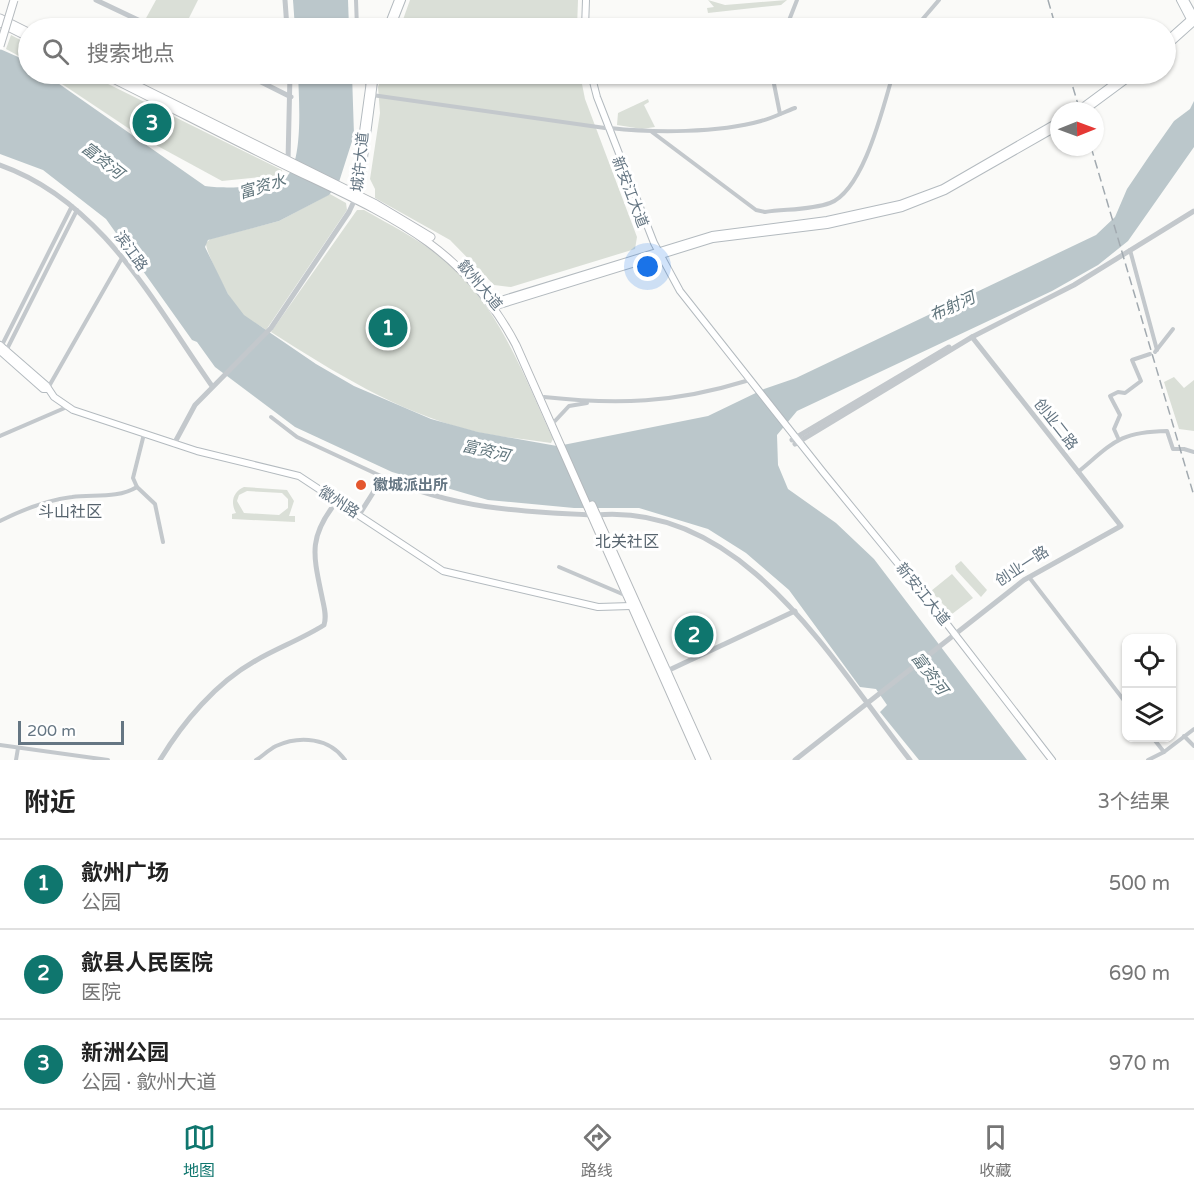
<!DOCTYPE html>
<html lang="zh">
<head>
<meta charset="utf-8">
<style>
	body { margin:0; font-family:"Varela Round","Noto Sans SC",sans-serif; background:#f2f2f2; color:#222 }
	.controls { position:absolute; right:18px; bottom:18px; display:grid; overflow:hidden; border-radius:12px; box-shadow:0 2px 4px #0004 }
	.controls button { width:54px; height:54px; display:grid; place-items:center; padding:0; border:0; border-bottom:2px solid #e0e0e0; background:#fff; color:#222; font:30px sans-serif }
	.compass { position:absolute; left:1050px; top:102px; width:54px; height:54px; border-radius:50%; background:#fff; box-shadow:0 2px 4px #0004; rotate:89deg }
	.scale { position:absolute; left:18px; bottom:15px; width:106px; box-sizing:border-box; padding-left:6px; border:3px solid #657683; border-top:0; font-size:16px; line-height:21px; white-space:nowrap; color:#657683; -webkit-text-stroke:4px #fff; paint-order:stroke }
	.you { position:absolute; left:648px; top:267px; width:21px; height:21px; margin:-15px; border:4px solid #fff; border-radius:50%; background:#1a73e8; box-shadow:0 0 0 9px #1a73e833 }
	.badge { display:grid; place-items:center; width:39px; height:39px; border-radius:50%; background:#0f766e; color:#fff; font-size:20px; font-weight:700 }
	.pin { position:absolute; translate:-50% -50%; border:3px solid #fff; box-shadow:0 2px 6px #0006 }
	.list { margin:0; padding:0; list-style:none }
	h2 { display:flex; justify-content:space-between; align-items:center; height:78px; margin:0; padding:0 24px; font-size:26px }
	h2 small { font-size:20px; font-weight:400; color:#767676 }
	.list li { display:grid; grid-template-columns:39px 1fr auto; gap:18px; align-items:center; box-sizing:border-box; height:90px; padding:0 24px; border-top:2px solid #e0e0e0 }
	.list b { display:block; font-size:22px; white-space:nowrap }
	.list p { margin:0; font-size:20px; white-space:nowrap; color:#767676 }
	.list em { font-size:20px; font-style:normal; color:#767676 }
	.icon { flex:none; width:33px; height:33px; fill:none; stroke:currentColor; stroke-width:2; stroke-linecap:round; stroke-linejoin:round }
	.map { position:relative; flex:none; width:1194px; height:760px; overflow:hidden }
	.search { position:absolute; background:#fff; box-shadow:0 2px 4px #0004; left:18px; right:18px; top:18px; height:66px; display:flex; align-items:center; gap:15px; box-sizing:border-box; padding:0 21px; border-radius:33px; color:#767676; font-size:22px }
	.sheet { height:348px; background:#fff }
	nav { display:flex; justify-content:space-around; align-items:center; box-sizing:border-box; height:84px; border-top:2px solid #e0e0e0; background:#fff; font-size:16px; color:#767676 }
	nav a { display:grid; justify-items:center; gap:3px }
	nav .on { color:#0f766e }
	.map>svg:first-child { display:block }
</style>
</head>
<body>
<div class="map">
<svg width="1194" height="760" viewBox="0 0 1194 760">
	<rect width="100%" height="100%" fill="#fafaf8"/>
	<g fill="#dadfd7" fill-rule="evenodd">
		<path d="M156,0h42l-14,28h-25l-14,-8z"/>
		<path d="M410,0h168l-1,28h-177z"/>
		<path d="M708,0l17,5 62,-5 -6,5 -73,8 -1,-5 7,-1z"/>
		<path d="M11,35l17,9v17l-22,-12z"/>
		<path d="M47,74h41l194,96 -2,5 -58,6 -79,-43z"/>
		<path d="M383,74h197l5,25 52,138 -2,12 -124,38 -17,-2 -44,-45 -75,-42v-9l-5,-10 10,-66 -2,-26z"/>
		<path d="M648,99l1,3 -5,3 11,22 -13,2 -25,-4 1,-12z"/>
		<path d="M330,194l16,9 1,7 -81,120c-8,-6 -21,-11 -28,-19 -6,-8 -33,-59 -32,-68l4,-4 69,-18z"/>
		<path d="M357,210h7c34,19 71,38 98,66 43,46 65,107 91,163l-2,4c-27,-4 -55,-6 -82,-13 -73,-19 -135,-58 -198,-98z"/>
		<path d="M1174,377l10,11 10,-8v51l-15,-2 -15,-47z"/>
		<path d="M244,487l43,3 7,11 -5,15h6v6l-63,-3v-5l4,-1c-6,-11 -3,-21 8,-26zM247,491l35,2 6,6v9l-9,7 -35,-2 -7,-12 2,-6z"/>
		<path d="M961,561l26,29 -6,7 -25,-27 -1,-4z"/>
		<path d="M952,574l21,24 -21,16 -21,-23z"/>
	</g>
	<g fill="#bbc7cb">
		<path d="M293,0h55l1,28h-54z"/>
		<path d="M0,49l25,11 3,2v12h17l160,112c16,3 74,2 84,-12 14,-19 10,-77 9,-100h54l2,61 -15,47 -10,13 -50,26 -71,19 -3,7 23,47 16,21 72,49 38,22 77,33 47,13 79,14 11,-2 140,-28 56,-27 32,-11 300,-143 19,-18 12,-28 23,-34 24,-34 16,-12 4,-8v46l-66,94 -30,24 -46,26 -255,120 -20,24 1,30 10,24 48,34 38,36 153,201h-108l-39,-48 7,-7 -11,-16 -16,-2 -71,-97 -43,-37 -38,-24 -69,-21h-65l-86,-8 -96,-28 -97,-45 -80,-60 -18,-25 -5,-2 -86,-121 -63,-49 -43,-16z"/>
	</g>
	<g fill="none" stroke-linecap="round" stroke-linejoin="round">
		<g stroke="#b3babf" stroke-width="8">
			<g id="secondary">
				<path d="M1180,0l11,21"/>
				<path d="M1185,0l9,16"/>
				<path d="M387,28l11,-28"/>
				<path d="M391,28l11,-28"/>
				<path d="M585,28l1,-28"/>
				<path d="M1166,41l28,-25"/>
				<path d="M1166,47l28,-25"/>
				<path d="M591,74l6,23 57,146 26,48 143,181 117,143 112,145"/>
				<path d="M1077,111l50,-37"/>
				<path d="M1084,111l50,-37"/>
				<path d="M354,197l17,-123"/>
				<path d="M355,199l5,-11 15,-114"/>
				<path d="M491,303l221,-68 115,-15 73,-16 43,-16 116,-67"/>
				<path d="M493,307l220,-68 114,-14 75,-17 43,-17 114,-65"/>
				<path d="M0,345l46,40 8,12 19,13 124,41 102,25 144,95 155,36 33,-1"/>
				<path d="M0,351l43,38h4"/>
			</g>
		</g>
		<g stroke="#b4b9bd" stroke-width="9">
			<g id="trunk">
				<path d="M0,18l28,14"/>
				<path d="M0,23l28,14"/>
				<path d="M103,74c57,28 114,58 171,86 101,50 186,78 242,185l184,415"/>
				<path d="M114,74l262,130 55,33"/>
				<path d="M592,505l115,255"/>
			</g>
		</g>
		<g stroke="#c3c8cc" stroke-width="4">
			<path d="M356,0l1,28"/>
			<path d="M786,28l11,-28"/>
			<path d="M915,28l24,-28"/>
			<path d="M363,74l6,14"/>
			<path d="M775,74l-1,10 6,30"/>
			<path d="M138,85l6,-11"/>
			<path d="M372,95l233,33"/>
			<path d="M610,128c44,5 108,5 151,-7 12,-3 23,-9 34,-13"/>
			<path d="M652,132l104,78 9,2c21,-3 46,-2 65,-9 34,-13 53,-96 63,-129"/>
			<path d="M1130,250l27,100"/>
			<path d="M1,347l71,-141"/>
			<path d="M6,351l71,-141"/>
			<path d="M1155,352l18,-23"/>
			<path d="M48,388l74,-130"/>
			<path d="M544,397c73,8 131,6 202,-16"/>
			<path d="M271,417l26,20 86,40"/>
			<path d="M555,421l14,-15 18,-3"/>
			<path d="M144,434l-11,44 4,9 18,17 8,38"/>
			<path d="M0,436l67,-29"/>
			<path d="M1118,438l-4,-9 6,-14 -10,-19 8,-4 7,1 16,-12 -9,-21 18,-6"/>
			<path d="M1078,472c36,-30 41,-40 89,-41l6,18h11l10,3"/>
			<path d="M0,521c22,-11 47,-21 72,-24 21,-3 45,2 65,-10"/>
			<path d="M559,567l68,29"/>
			<path d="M1029,577l97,126"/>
			<path d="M1184,736l10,10"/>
			<path d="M1153,738l11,14"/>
			<path d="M0,745l108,15"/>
			<path d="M16,760l2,-12"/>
			<path d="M256,760c7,-4 12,-10 20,-14 24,-11 54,-8 69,14"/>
			<path d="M1148,760l16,-8 30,-23"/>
		</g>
		<g stroke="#c3c8cc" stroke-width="5">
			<path d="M96,0l59,28"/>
			<path d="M285,0l2,28"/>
			<path d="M245,74l46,23"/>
			<path d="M288,161l2,-87"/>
			<path d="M0,165c102,36 153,137 212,221"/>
			<path d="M792,440l157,-93"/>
			<path d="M174,444l21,-39 76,-77 78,-116 6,-13"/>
			<path d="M795,444l177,-107 102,-52 120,-74"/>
			<path d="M359,515l24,-38c69,31 135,35 209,38"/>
			<path d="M597,515c147,-12 235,146 313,245"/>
			<path d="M667,671l128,-60"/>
			<path d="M160,760c23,-38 56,-77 95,-99 22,-13 47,-22 69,-36 3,-9 0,-18 -2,-28 -9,-43 -14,-60 15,-96"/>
			<path d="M795,760l229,-180 97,-54 -149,-189"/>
		</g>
		<use href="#secondary" stroke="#fff" stroke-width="6"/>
		<use href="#trunk" stroke="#fff" stroke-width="7"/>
		<g stroke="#a2aab0" stroke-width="1.5" stroke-dasharray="9 4.5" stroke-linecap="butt">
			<path d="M1048,0l8,28"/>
			<path d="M1069,74l11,37"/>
			<path d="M1091,147l103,349"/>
		</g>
		<g stroke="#b5babe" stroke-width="9" stroke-linecap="butt">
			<path id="primary-bridge" d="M0,46l14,-46"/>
		</g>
		<use href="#primary-bridge" stroke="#fff" stroke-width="7"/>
	</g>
	<circle fill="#e4572e" stroke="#fff" stroke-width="2" cx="361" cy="485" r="6"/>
	<g text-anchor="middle" stroke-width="6" stroke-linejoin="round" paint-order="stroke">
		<g font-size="15" fill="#657683" stroke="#fff">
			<text transform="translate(360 162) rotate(-84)" y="5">城许大道</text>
			<text transform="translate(630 192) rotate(69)" y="5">新安江大道</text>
			<text transform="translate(131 251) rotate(54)" y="5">滨江路</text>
			<text transform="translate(480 285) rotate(50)" y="5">歙州大道</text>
			<text transform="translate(1056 424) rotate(52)" y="5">创业二路</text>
			<text transform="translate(339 502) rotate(33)" y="5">徽州路</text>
			<text transform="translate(1022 566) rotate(-33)" y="5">创业一路</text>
			<text transform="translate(923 594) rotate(51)" y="5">新安江大道</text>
		</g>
		<g font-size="15" font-weight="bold" fill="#657683" stroke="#fff" text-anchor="start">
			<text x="373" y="490">徽城派出所</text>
		</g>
		<g font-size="16" font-style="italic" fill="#60757c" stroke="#fff">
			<text transform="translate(103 160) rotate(38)" y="6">富资河</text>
			<text transform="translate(262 186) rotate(-17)" y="6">富资水</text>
			<text transform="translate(952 306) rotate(-25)" y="6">布射河</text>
			<text transform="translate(486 450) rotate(13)" y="6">富资河</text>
			<text transform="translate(930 673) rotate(53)" y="6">富资河</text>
		</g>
		<g font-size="16" fill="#57646e" stroke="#fff">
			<text x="70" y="517">斗山社区</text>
			<text x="627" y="547">北关社区</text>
		</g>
	</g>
</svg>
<div class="controls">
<button><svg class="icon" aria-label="locate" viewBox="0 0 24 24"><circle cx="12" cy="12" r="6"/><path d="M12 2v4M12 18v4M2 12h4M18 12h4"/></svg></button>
<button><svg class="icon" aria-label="layers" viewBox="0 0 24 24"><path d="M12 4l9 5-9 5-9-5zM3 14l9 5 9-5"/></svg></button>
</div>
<svg class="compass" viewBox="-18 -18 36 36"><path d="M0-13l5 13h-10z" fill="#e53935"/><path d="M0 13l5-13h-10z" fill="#767676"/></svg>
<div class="scale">200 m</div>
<div class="you"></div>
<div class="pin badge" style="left:388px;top:328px">1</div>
<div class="pin badge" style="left:694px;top:635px">2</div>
<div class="pin badge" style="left:152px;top:123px">3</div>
<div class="search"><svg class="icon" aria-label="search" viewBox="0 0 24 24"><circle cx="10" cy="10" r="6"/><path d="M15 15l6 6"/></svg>搜索地点</div>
</div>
<section class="sheet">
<h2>附近<small>3个结果</small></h2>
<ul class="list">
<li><span class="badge">1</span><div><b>歙州广场</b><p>公园</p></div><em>500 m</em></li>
<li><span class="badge">2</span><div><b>歙县人民医院</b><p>医院</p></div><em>690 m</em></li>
<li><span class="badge">3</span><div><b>新洲公园</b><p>公园 · 歙州大道</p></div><em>970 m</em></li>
</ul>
</section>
<nav>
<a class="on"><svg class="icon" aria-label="map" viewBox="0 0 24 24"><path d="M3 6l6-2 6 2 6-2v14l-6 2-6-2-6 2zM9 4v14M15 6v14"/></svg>地图</a>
<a><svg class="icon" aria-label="directions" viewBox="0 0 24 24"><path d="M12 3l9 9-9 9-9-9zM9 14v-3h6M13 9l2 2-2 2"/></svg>路线</a>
<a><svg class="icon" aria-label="saved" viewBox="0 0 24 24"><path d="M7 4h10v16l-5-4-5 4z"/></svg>收藏</a>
</nav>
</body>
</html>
